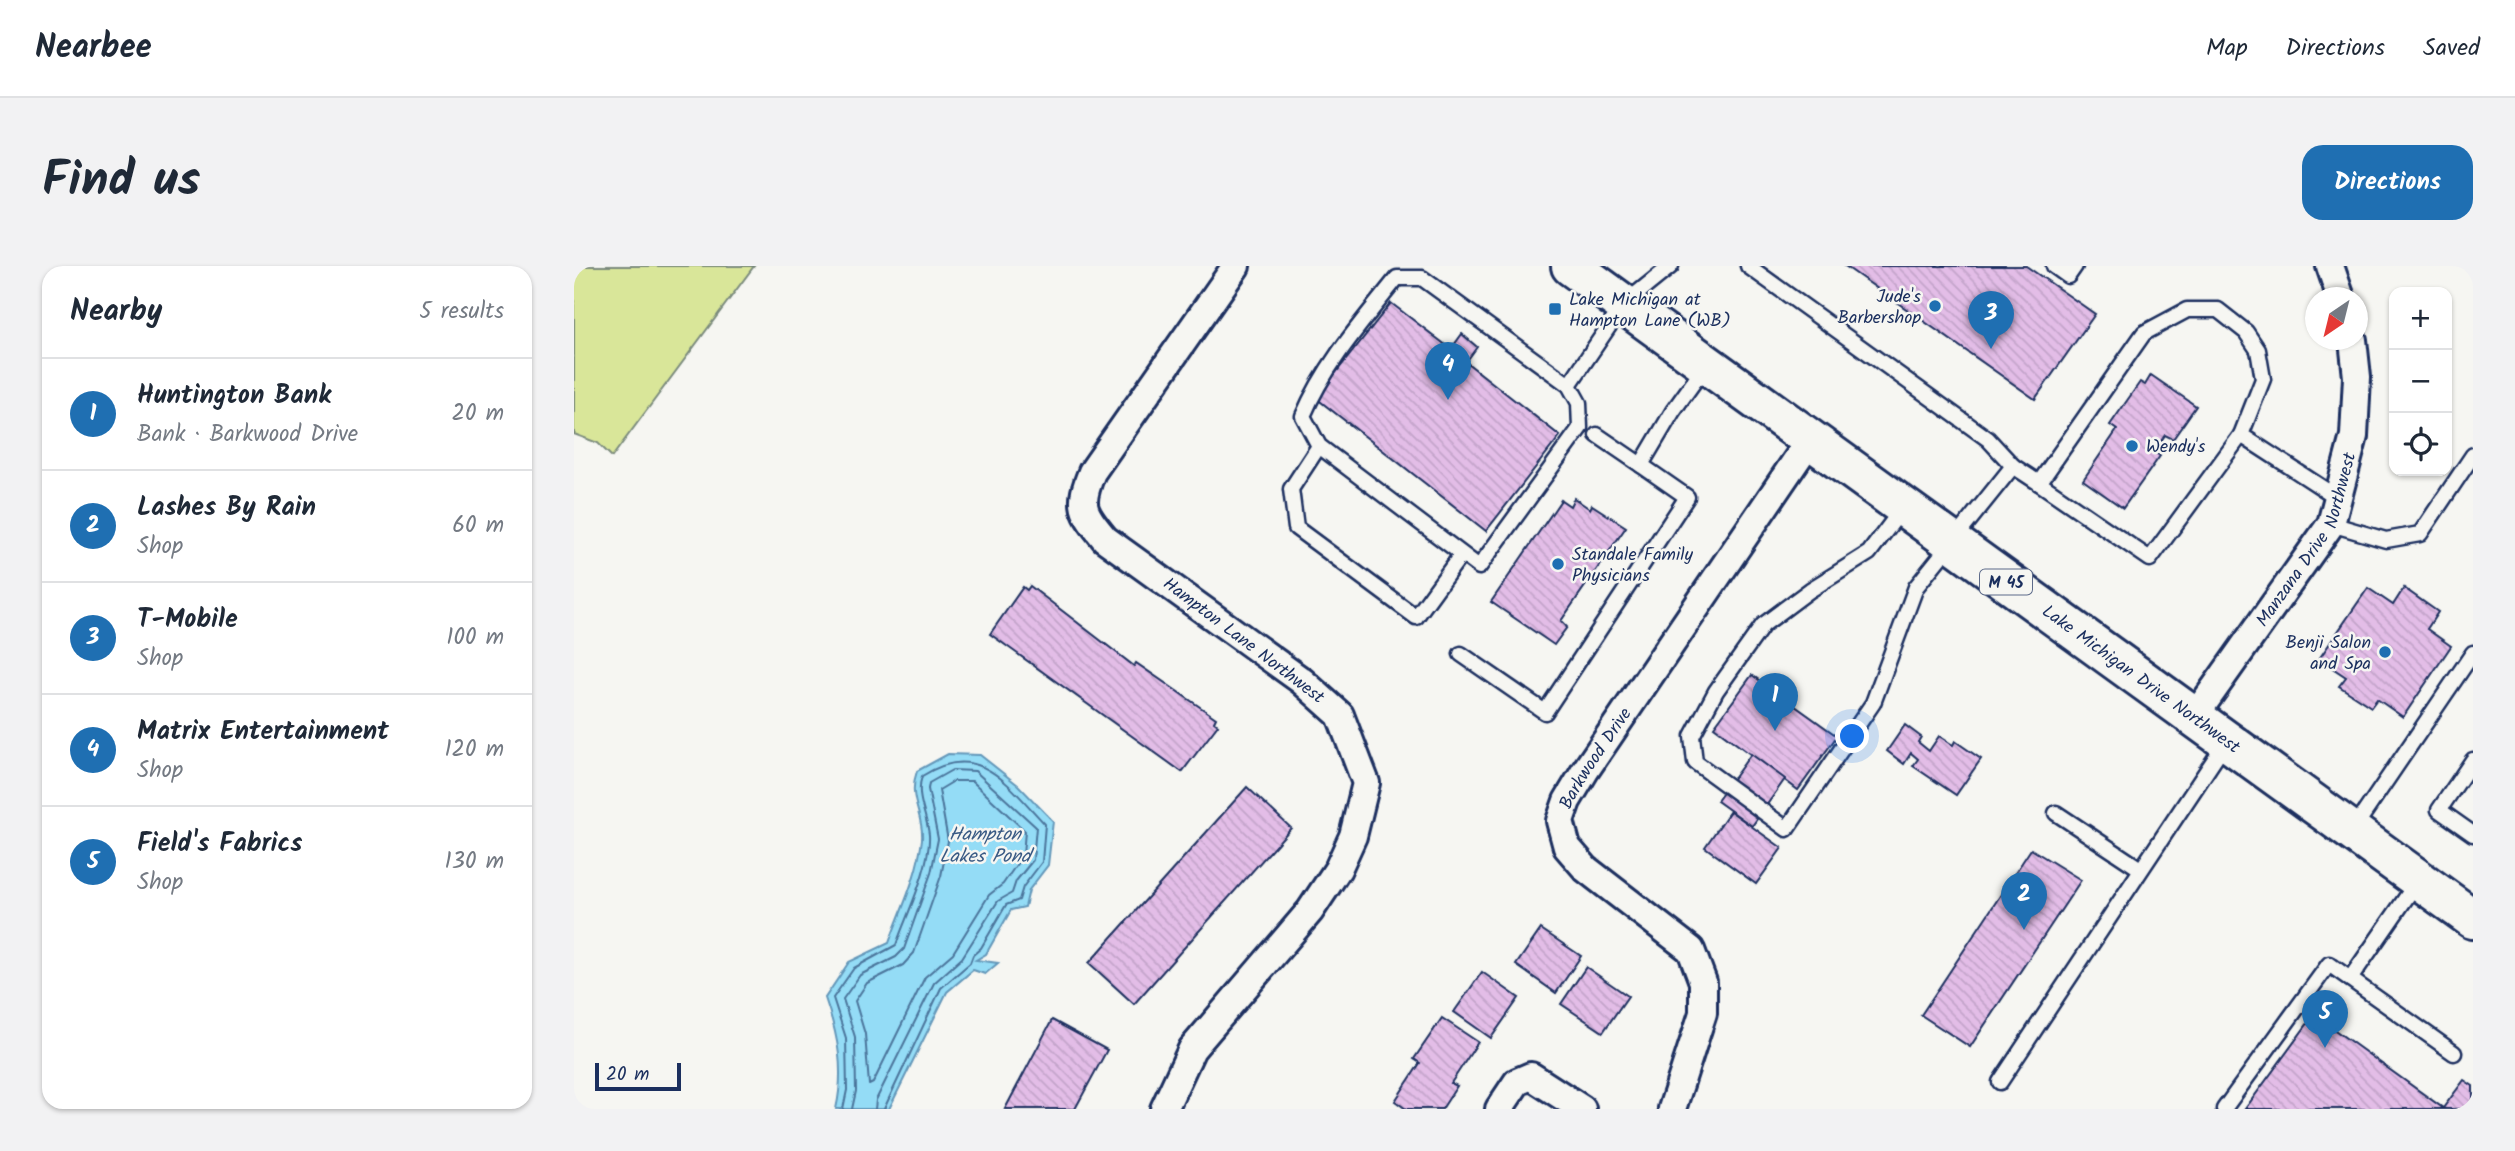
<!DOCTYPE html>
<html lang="en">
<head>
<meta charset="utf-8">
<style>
	body { margin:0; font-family:Kalam,sans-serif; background:#f2f2f3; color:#1f2937 }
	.controls { position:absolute; right:21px; top:21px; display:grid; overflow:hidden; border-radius:14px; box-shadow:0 2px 5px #0004 }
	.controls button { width:63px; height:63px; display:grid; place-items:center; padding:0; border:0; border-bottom:2px solid #e0e1e3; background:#fff; color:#1f2937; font:35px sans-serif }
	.compass { position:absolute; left:1731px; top:21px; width:63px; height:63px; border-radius:50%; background:#fff; box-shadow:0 2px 5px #0004; rotate:215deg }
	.scale { position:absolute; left:21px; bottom:18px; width:86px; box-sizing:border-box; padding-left:7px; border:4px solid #1b2f5e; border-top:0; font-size:19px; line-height:24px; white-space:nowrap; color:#1b2f5e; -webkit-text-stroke:5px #f6f6f2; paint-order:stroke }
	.you { position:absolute; left:1279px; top:471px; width:24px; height:24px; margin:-18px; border:5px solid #fff; border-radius:50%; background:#1a73e8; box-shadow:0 0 0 10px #1a73e833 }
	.badge { display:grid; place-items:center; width:46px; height:46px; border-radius:50%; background:#1f6fb2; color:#fff; font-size:23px; font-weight:700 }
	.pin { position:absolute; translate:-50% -58px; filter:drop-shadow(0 2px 4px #0008) }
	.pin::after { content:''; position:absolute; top:37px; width:24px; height:21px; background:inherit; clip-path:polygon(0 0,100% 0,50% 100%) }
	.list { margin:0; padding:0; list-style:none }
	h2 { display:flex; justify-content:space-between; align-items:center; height:91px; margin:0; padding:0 28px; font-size:30px }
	h2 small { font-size:23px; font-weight:400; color:#747a83 }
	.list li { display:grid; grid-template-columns:46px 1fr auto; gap:21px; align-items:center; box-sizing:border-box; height:112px; padding:0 28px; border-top:2px solid #e0e1e3 }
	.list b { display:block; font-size:26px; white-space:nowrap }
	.list p { margin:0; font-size:23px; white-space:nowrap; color:#747a83 }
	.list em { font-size:23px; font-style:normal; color:#747a83 }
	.icon { flex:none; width:38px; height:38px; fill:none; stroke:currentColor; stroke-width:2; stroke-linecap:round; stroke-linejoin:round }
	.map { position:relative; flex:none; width:1899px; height:843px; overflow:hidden; border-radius:21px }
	header { display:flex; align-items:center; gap:42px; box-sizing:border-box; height:98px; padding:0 35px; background:#fff; border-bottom:2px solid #e0e1e3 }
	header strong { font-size:33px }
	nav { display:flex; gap:38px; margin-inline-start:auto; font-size:24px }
	.intro { display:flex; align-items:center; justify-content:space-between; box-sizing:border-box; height:168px; padding:0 42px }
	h1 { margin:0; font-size:49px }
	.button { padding:18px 32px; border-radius:21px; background:#1f6fb2; color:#fff; font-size:24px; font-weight:700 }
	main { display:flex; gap:42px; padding:0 42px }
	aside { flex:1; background:#fff; border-radius:21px; box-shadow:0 2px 5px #0004 }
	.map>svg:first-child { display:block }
</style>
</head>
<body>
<header>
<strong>Nearbee</strong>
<nav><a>Map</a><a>Directions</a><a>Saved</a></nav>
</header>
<div class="intro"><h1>Find us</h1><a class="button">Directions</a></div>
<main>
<aside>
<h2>Nearby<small>5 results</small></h2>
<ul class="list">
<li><span class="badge">1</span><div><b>Huntington Bank</b><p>Bank · Barkwood Drive</p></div><em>20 m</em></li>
<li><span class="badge">2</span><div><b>Lashes By Rain</b><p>Shop</p></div><em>60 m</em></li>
<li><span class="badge">3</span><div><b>T-Mobile</b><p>Shop</p></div><em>100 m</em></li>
<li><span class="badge">4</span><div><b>Matrix Entertainment</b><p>Shop</p></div><em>120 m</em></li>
<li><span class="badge">5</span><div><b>Field's Fabrics</b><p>Shop</p></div><em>130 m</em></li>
</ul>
</aside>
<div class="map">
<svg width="1899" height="843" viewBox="0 0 1899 843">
	<defs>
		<pattern id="building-back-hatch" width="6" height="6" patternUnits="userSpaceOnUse" patternTransform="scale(1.75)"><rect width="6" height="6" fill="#e3bde7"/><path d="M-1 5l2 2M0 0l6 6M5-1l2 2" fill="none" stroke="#c2a3c9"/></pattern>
	</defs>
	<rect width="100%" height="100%" fill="#f6f6f2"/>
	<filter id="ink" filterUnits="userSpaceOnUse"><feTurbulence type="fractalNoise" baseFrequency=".0143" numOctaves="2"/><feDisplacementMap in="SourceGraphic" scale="14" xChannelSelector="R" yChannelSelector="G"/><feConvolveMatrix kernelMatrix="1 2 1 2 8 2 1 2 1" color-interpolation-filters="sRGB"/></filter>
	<g filter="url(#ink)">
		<path fill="#d9e699" stroke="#7a8a7c" stroke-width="2" d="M0,0h180l-142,191 -14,-14 -24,-9z"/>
		<path fill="#94dcf6" stroke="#6497b9" stroke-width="2" d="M374,488l32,1 38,30 35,36 -5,44 -19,25 -4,17 -14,3 -25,44 -10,6 22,3 -13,11 -12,-4 -26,22 -58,117h-53c9,-39 2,-74 -11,-111l24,-36 40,-19c12,-33 29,-68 33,-104 2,-25 -15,-40 -5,-68z"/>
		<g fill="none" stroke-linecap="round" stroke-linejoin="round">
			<g stroke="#4b749b" stroke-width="2">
				<path d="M380,515h18l53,50 -2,24 -20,29 -14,11 -36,58 -28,24 -52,106 -4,2 -4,-51 -10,-33 12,-18 36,-18 11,-12 27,-77 7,-35 -9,-51z"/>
				<path d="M269,843l4,-19 -1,-52 -13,-40 21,-30 42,-23c10,-29 35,-79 33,-110 -2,-21 -14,-38 -7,-59 57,-37 85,8 123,48l-3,38 -19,25 -4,13 -13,5 -25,43 -8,7 -3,8 -29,25 -57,121"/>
				<path d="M278,843l4,-18 -1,-54 -12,-38 17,-24 36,-18 8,-8 27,-76 7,-34 -10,-50 1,-6 23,-13 23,1 61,56 -3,33 -17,21 -4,12 -14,8 -36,57 -28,25 -58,117 -1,9"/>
			</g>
		</g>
		<g fill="url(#building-back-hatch)" stroke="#1b2f5e" stroke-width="2">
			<path d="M1271,0h181l69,48 -60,85z"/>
			<path d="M817,37l60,46 11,-15 15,13 -11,15 94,74 -74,95 -170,-133z"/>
			<path d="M1577,109l45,31 -23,33 -8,-4 -11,17 6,4 -37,52 -40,-28 34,-50 -7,-5 30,-43 5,3z"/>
			<path d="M1000,232l16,11 2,-4 34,22 -65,94 6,6 -13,18 -63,-43 70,-102 9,6z"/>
			<path d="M456,320l104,80 2,-3 80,55 -2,4 4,3 -36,47 -192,-138 33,-47 4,3z"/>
			<path d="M1794,322l25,17 11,-17 34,24 -11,17 24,17 -48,71 -26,-18 -6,8 -32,-21 7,-9 -27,-18z"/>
			<path d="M1178,409l85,61 -39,54 -84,-63z"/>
			<path d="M1331,459l16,12 -3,5 11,9 10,-15 14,9 2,-4 26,18 -25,36 -43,-29 5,-7 -7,-6 -7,11 -17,-13z"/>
			<path d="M1177,488l34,25 -33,47 -35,-25z"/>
			<path d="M673,521l44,41 -157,176 -45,-41z"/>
			<path d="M1156,545l52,37 -26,36 -51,-37z"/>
			<path d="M1457,583l50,31 -111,167 -49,-32z"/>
			<path d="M967,663l40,27 -25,37 -40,-28z"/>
			<path d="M1012,701l42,29 -25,36 -42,-28z"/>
			<path d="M908,706l37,26 -28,40 -37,-26z"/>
			<path d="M1740,749l129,93 21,-28 9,6v23h-228z"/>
			<path d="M868,752l36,24 -27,41 6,3 -15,23h-36l-11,-8 25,-38 -6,-4z"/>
			<path d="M478,754l55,30 -32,59h-70z"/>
		</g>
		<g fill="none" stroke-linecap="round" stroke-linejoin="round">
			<g stroke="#1b2f5e" stroke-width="19">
				<g id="lane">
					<path d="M1174,0l240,173 25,27 26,17 105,-150 43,-23h31l28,22 12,18 5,29 -22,56 97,63"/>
					<path d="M1480,0l14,10 7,-10"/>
					<path d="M995,119l-147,-107h-25c-35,44 -72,86 -94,138l16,30 160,121 101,-139 -1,-25 -10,-18 55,-81 47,-38"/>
					<path d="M1023,169l44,30"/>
					<path d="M745,180l-28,43 5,39 120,89 45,-62"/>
					<path d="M1465,217l111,76 91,-124"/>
					<path d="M1328,243l-33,44 -59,37 -47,35 -47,66 -24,45 3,26 92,67 86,-126 43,-116 97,-121"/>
					<path d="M1757,258l55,16 34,-6 53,-79"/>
					<path d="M887,388l84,58 142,-215 -46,-32 32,-54 33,-46"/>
					<path d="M1899,494l-34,50 34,24"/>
					<path d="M1482,547l83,55"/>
					<path d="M1778,565l121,-178"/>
					<path d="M1776,713l67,-97"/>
					<path d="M1426,816l226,-340"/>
					<path d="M1650,843l105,-145 125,89"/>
				</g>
			</g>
			<g stroke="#1b2f5e" stroke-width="32">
				<g id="street">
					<path d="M1756,0l11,32"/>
					<path id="s1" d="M1620,451l137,-193 23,-88 3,-59 -4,-37"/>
					<path d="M590,843l28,-60 118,-138 28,-42 15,-33 13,-53 -26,-68 -38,-34 -197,-142c-23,-28 -27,-33 -13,-67l144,-206"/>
					<path d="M925,843l18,-27 14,-6 51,33"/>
					<path id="s2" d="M1098,843l31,-96v-31l-12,-32 -105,-81 -19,-22 -7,-26 7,-20 18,-30 225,-331"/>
				</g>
			</g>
			<g stroke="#1b2f5e" stroke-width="44">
				<g id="highway">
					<path id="s3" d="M997,0l902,653"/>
				</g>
			</g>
			<use href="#lane" stroke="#f6f6f2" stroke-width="14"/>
			<use href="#street" stroke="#f6f6f2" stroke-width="26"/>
			<use href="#highway" stroke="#f6f6f2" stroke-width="38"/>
		</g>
	</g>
	<g fill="#1f6fb2" stroke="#f6f6f2" stroke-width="2.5">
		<circle cx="1361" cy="40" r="7"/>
		<rect x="974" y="36" width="14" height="14" rx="3.5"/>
		<circle cx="1558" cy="180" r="7"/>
		<circle cx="984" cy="298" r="7"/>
		<circle cx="1811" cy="386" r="7"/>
	</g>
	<g text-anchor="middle" stroke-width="5" stroke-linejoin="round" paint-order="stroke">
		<rect fill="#f6f6f2" stroke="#5d6b8a" stroke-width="2" x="1406" y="303.5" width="52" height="25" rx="5"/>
		<g font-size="16" font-weight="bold" fill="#1b2f5e">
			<text x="1432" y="322">M 45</text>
		</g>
		<g font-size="18" fill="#1b2f5e" stroke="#f6f6f2" text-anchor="start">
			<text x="1347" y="36" text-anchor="end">Jude's<tspan x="1347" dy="21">Barbershop</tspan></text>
			<text x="995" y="39">Lake Michigan at<tspan x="995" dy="21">Hampton Lane (WB)</tspan></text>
			<text x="1572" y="186">Wendy's</text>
			<text x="998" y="294">Standale Family<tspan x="998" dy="21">Physicians</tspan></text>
			<text x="1797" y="382" text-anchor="end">Benji Salon<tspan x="1797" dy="21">and Spa</tspan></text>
		</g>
		<g font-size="18" fill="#1b2f5e" stroke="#f6f6f2">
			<text dy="6" stroke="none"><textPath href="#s1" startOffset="212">Manzana Drive Northwest</textPath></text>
			<text transform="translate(670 374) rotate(37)" y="6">Hampton Lane Northwest</text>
			<text dy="6" stroke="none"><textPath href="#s3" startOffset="704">Lake Michigan Drive Northwest</textPath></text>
			<text dy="6" stroke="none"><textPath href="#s2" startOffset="427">Barkwood Drive</textPath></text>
		</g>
		<g font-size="19" font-style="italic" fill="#395a84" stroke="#f6f6f2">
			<text x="411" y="574">Hampton<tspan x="411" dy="22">Lakes Pond</tspan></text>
		</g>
	</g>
</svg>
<div class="controls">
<button>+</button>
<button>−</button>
<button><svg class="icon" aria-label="locate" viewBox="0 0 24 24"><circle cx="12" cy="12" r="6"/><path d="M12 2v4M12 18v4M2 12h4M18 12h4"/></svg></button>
</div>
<svg class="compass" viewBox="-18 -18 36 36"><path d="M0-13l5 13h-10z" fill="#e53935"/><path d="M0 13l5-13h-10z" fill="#747a83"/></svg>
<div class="scale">20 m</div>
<div class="you"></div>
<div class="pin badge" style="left:1201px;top:465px">1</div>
<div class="pin badge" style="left:1450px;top:664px">2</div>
<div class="pin badge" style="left:1417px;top:83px">3</div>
<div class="pin badge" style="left:874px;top:134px">4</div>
<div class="pin badge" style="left:1751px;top:782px">5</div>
</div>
</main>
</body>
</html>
